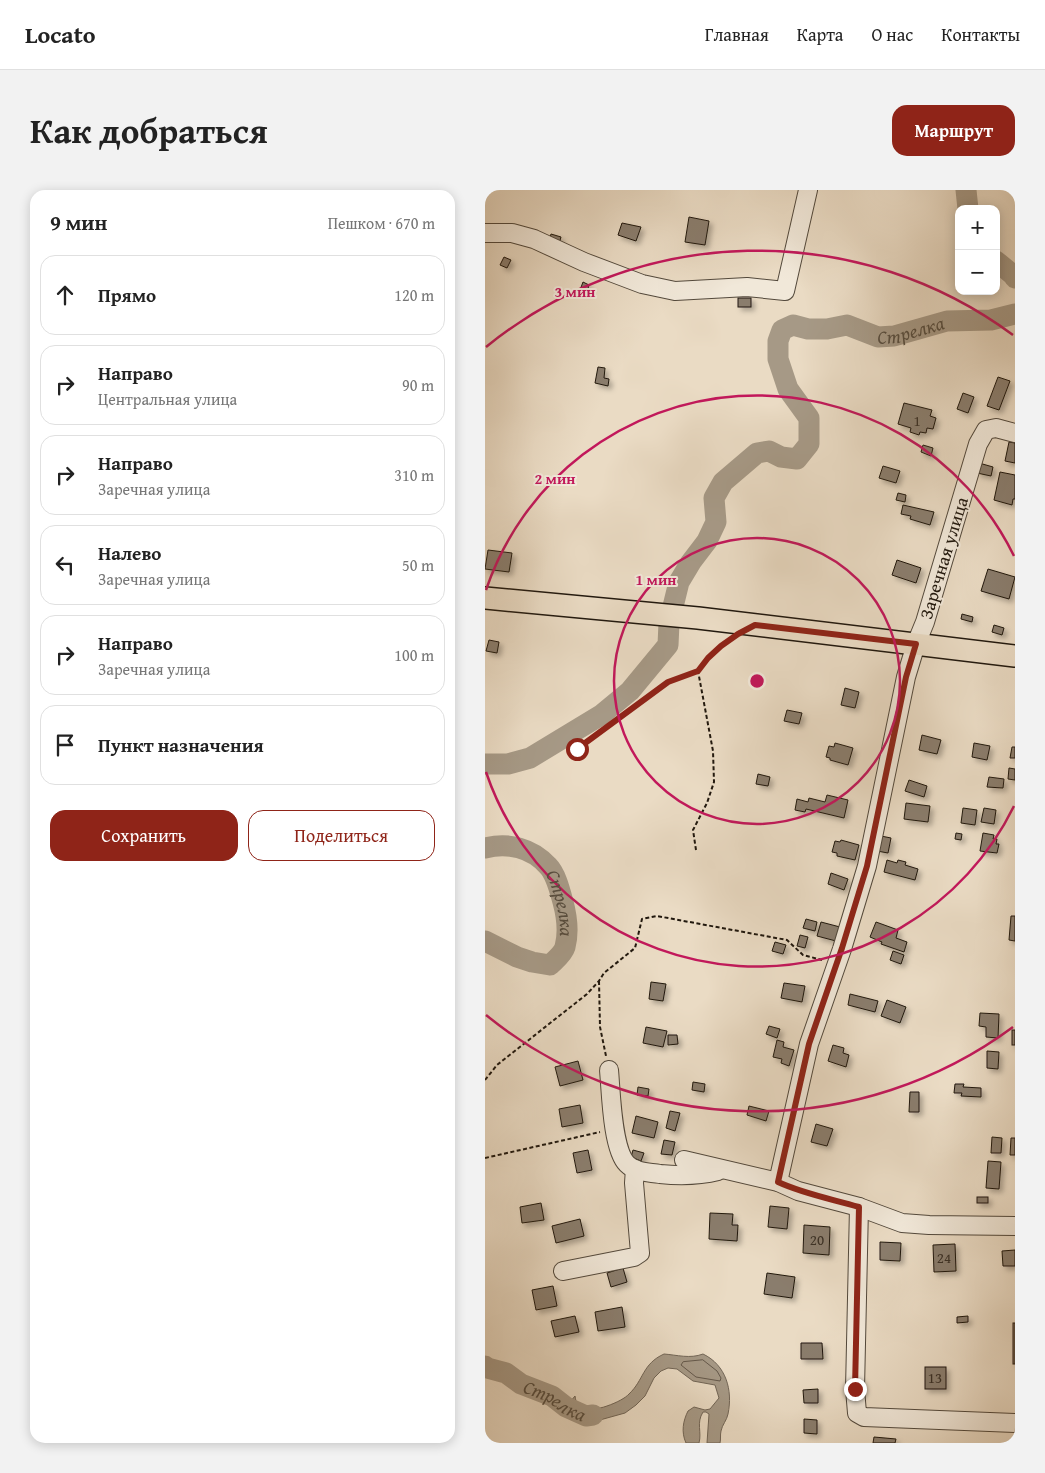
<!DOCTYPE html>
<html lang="ru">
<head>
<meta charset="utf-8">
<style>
	body { margin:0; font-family:"Gentium Book Plus",serif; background:#f2f2f2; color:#222 }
	.controls { position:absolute; right:15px; top:15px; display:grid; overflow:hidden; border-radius:10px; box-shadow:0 2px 12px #0003 }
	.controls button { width:45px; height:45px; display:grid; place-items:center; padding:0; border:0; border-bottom:1px solid #e0e0e0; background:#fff; color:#222; font:25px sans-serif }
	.stop { position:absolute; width:15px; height:15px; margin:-11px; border:4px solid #8f2418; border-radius:50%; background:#fff }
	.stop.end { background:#8f2418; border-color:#fff; box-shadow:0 1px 5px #0008 }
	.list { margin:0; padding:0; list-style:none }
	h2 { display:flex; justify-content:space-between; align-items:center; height:65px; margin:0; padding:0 20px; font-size:21px }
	h2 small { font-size:16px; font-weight:400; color:#767676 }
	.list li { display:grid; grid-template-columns:32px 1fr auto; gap:15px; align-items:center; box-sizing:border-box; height:80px; margin:0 10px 10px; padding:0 10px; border:1px solid #e0e0e0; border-radius:15px }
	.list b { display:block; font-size:19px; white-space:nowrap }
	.list p { margin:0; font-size:16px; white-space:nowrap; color:#767676 }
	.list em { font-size:16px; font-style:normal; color:#767676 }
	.actions { display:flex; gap:10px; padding:15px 20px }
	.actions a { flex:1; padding:11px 0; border:1px solid #8f2418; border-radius:15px; text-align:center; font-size:18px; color:#8f2418 }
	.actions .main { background:#8f2418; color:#fff }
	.icon { flex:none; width:28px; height:28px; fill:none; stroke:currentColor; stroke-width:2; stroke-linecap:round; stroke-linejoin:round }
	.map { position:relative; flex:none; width:530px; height:1253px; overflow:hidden; border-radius:15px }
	header { display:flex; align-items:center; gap:30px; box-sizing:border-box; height:70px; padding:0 25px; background:#fff; border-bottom:1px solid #e0e0e0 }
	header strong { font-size:24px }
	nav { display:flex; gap:28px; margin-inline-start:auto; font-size:18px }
	.intro { display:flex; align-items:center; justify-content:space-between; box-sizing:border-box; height:120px; padding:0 30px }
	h1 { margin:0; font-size:35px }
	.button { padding:12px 22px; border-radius:15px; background:#8f2418; color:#fff; font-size:18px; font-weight:700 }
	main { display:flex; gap:30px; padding:0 30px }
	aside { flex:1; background:#fff; border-radius:15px; box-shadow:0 2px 12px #0003 }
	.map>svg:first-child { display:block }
</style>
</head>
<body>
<header>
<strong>Locato</strong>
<nav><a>Главная</a><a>Карта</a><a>О нас</a><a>Контакты</a></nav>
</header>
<div class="intro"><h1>Как добраться</h1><a class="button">Маршрут</a></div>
<main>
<aside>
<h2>9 мин<small>Пешком · 670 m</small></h2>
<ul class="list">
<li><svg class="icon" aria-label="ahead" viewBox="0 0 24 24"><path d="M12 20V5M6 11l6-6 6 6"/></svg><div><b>Прямо</b></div><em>120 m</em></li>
<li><svg class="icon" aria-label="right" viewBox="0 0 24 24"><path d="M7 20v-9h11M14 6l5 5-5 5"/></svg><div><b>Направо</b><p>Центральная улица</p></div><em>90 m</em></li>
<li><svg class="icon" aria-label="right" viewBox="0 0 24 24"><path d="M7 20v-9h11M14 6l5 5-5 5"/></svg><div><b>Направо</b><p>Заречная улица</p></div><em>310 m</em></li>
<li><svg class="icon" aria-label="left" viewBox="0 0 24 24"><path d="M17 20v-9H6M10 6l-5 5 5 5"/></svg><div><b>Налево</b><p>Заречная улица</p></div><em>50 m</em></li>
<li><svg class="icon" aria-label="right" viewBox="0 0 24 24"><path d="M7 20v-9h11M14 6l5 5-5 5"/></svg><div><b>Направо</b><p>Заречная улица</p></div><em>100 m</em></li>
<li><svg class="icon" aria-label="arrive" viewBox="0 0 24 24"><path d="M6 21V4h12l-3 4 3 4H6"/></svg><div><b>Пункт назначения</b></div></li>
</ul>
<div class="actions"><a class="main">Сохранить</a><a>Поделиться</a></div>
</aside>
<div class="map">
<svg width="530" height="1253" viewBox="0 0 530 1253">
	<defs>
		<filter id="shadow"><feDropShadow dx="3.5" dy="3.5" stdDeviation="2.5" flood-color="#0004"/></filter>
	</defs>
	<rect width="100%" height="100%" fill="#eadbc4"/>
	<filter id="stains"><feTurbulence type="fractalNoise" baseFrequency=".004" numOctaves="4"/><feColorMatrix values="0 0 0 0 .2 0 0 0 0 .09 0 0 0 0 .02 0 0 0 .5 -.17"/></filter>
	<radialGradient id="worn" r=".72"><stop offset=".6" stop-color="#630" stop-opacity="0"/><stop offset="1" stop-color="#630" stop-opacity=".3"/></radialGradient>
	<path fill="#a69986" stroke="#716556" d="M179,1164c13,1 26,5 39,0 23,11 30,36 25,60 -1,6 -6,11 -7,17 -1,4 0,8 -1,12h-13l2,-29 -3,-2h-3c-7,11 -1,20 -4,31h-13c-5,-11 -3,-22 2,-32l6,-4 11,3 5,-1 9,-11 -4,-13 -22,-4 -16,-12 -9,-1 -7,3 -7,7 -9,18 -9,9 -11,8 -36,10 -17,-3 -12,-6 15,-18c1,6 2,11 7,13 11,4 40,-7 47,-15 15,-14 13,-30 35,-40z"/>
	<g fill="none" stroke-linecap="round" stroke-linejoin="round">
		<path stroke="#64584a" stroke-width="1" d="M218,1170l14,11 4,7 -1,3 -24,-4 -15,-12 2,-3z"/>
		<g stroke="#a69986" stroke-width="21">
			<path d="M481,0l2,19"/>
			<path d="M511,71l17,14 2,3"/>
			<path id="s1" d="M0,574h23l22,-6 71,-43 29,-24 38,-46 1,-22 10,-41 12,-20 16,-21 9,-19 -2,-24 9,-16 34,-29 12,-2 12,6 16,2 12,-15v-26l-21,-29 -10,-30v-18l4,-11 11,-5 15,4h19l20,-4 31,12 16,-1 53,-15 44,-1 24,-6"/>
			<path id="s2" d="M0,658c23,-6 47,0 63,18 8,8 12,25 15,36 4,15 6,30 2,45 -2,7 -10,13 -15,18l-18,-3 -15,-5 -32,-16"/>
			<path id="s3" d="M0,1176l2,2 19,5 15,11 31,12 14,11 20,9 7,-1"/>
		</g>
	</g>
	<g fill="#8a7d6d" stroke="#21180e" filter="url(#shadow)">
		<path d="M204,27l20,4 -4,24 -20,-3z"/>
		<path d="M137,33l19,4 -5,14 -18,-6z"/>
		<path d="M66,44l10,3 -2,7 -10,-3z"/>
		<path d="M19,67l7,3 -4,8 -7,-3z"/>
		<path d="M98,92l6,3 -2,7 -7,-2z"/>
		<rect x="253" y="108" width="13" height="9"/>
		<path d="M113,177l7,1 -1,10 5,1 -1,7 -13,-3z"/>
		<path d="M513,187l12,4 -11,29 -12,-4z"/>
		<path d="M478,203l11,4 -6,16 -11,-4z"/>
		<path d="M419,213l28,7 -2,6 6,2 -3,11 -6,-1 -1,5 -6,-1 -1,3 -9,-3 1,-4 -13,-4z"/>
		<path d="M524,252l6,1v20l-10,-2z"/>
		<path d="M438,255l10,3 -2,8 -10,-4z"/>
		<path d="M494,273l14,4 -2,9 -14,-3z"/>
		<path d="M398,276l17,5 -4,12 -17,-5z"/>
		<path d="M515,282l15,3v24h-2l-1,6 -18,-5z"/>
		<path d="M413,303l8,2 -1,7 -9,-2z"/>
		<path d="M418,315l31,7 -4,13 -20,-6 1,-3 -10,-2z"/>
		<path d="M3,360l24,3 -3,19 -24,-3z"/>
		<path d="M412,370l24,8 -5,15 -24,-8z"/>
		<path d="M503,379l27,8 -6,22 -28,-8z"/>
		<path d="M477,424l11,3 -1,5 -11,-3z"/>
		<path d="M509,435l10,3 -2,7 -10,-3z"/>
		<path d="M4,450l10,2 -2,11 -11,-2z"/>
		<path d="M360,498l14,4 -4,16 -14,-3z"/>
		<path d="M302,520l15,3 -3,11 -15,-3z"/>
		<path d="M437,545l19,5 -4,14 -18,-4z"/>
		<path d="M350,553l18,5 -5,17 -18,-5v-2l-4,-1 3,-11 5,1z"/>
		<path d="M489,553l16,3 -3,14 -15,-3z"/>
		<path d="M527,557h3v11h-5z"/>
		<path d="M524,578l6,1v11l-7,-1z"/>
		<path d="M273,584l12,3 -2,9 -12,-2z"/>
		<path d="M504,587l15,2 -1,9 -16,-1z"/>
		<path d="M424,590l18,6 -3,11 -19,-6z"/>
		<path d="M342,605l21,5 -4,18 -38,-9 -1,3 -10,-2 2,-11 11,3 1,-4 16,4z"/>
		<path d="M421,613l24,3 -2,16 -24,-3z"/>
		<path d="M478,618l14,2 -2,15 -14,-2z"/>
		<path d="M499,618l12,2 -2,14 -13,-2z"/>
		<path d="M471,643l6,1 -1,6 -6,-1z"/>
		<path d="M498,643l11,2 -1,4h4l-1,5h3l-2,9 -17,-2z"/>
		<path d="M396,646l10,2 -3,15 -11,-2z"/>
		<path d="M356,650l18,5 -4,15 -18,-4v-3l-5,-1 3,-11 5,1z"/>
		<path d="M402,670l10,3 1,-3 8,2 -1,3 13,4 -3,11 -31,-8z"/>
		<path d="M346,683l17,6 -4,11 -16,-6z"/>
		<path d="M526,726h4v25l-6,-1z"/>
		<path d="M321,729l11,3 -2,9 -12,-3z"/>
		<path d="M336,732l19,5 -4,14 -19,-5z"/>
		<path d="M391,732l22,8 -2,8 11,4 -3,10 -23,-8 1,-2 -12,-5z"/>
		<path d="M315,745l8,2 -3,11 -8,-2z"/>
		<path d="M290,752l11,3 -3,9 -11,-3z"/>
		<path d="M408,761l11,4 -3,9 -11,-4z"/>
		<path d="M166,792l15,2 -3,17 -14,-2z"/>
		<path d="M299,793l21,3 -3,16 -21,-4z"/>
		<path d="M365,804l28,7 -3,11 -27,-7z"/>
		<path d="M402,810l19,7 -6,16 -19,-7z"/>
		<path d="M495,823l19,1 -1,24 -12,-1v-10l-7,-1z"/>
		<path d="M284,836l11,3 -3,9 -11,-4z"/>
		<path d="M161,837l21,4 -4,16 -20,-4z"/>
		<rect x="527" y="840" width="3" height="15"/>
		<path d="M183,845h9l1,9 -10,1z"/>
		<path d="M292,850l7,2 -1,5 11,3 -5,16 -8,-3 1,-4 -9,-2z"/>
		<path d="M348,855l11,3 -1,5 6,2 -3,12 -18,-6z"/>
		<path d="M502,861l12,1 -1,17 -11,-1z"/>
		<path d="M93,871l5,19 -23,6 -5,-19z"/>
		<path d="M208,892l12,2 -1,8 -12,-2z"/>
		<path d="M470,894h9l-1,3 18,1v9l-20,-1 1,-3h-8z"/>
		<path d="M153,897l11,2 -1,7 -11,-1z"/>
		<path d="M425,902h9v20h-10z"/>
		<path d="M95,915l3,18 -21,4 -3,-18z"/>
		<path d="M264,916l20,5 -3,10 -19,-6z"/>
		<path d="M185,921l10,2 -5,18 -9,-3z"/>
		<path d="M151,926l22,6 -4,16 -22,-5z"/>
		<path d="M331,934l17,5 -6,17 -16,-4z"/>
		<path d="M507,947l10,1 -1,15h-10z"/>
		<path d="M526,948h4v17h-5z"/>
		<path d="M179,950l11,2 -3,13 -11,-1z"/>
		<path d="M103,960l4,20 -15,3 -4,-20z"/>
		<path d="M148,960l11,3 -3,8 -10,-4z"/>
		<path d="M503,971l13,1 -2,27 -13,-1z"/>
		<rect x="492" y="1007" width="11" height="6"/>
		<path d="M56,1013l3,17 -22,3 -2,-16z"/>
		<path d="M285,1016l19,2 -2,21 -19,-2z"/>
		<path d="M225,1023l23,1 -1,11h6l-1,16 -28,-2z"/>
		<path d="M95,1029l4,17 -28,7 -4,-17z"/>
		<path d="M319,1035l26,2 -1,28 -26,-2z"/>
		<path d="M395,1052l21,1 -1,18 -20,-1z"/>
		<path d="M470,1054l1,27 -22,1 -1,-27z"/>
		<path d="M530,1060v16h-12l-1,-15z"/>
		<path d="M138,1078l4,14 -16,5 -4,-14z"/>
		<path d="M282,1083l28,4 -3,21 -28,-4z"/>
		<path d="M68,1096l4,20 -21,4 -4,-20z"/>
		<path d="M137,1117l3,20 -27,4 -3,-19z"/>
		<path d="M90,1126l4,16 -24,5 -4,-16z"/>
		<path d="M483,1126v6l-11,1v-6z"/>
		<rect x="528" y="1133" width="2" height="41"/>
		<path d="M316,1153h21l1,16h-22z"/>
		<rect x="440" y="1177" width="21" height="22"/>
		<path d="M333,1199v14h-14l-1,-13z"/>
		<path d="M319,1229l13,1v14l-13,-1z"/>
		<path d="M389,1247l22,2 -1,4h-22z"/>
	</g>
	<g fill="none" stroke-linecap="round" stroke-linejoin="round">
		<g stroke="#53493c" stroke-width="20">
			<g id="minor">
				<path d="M0,43h27l22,6 50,23 58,22 33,7 72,-4 38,4 23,-101"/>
				<path d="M124,880c2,21 3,79 18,94 9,9 21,8 33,10 20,2 38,2 58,-3"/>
				<path d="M199,970l94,22 20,9 61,16 43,16 27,2 86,1"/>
				<path d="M293,992l31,-138 33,-95 25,-83 39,-189 10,-33 9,-22 53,-178 8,-14 10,-2 19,5"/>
				<path d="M374,1017l-4,182 2,24 7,4 151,6"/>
				<path d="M78,1081l71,-14 6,-4 -6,-70 1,-14"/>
			</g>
		</g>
		<g stroke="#21180e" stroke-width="24">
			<path id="major" d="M0,408l213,20 317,38"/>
		</g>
		<g stroke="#21180e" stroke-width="2" stroke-dasharray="4 2.5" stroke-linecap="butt">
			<path d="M91,559l92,-66 30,-12 10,-13 23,-20"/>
			<path d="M211,660l-3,-20 14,-27 7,-21 -1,-31 -15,-80"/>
			<path d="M114,791l1,46 6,29"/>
			<path d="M0,890l12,-15 90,-71 12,-13 5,-8 31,-25 7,-29 15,-3 130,24 16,15 19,5"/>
			<path d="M0,968l115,-26"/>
		</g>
		<use href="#minor" stroke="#f1e8d9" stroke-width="18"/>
		<use href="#major" stroke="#eadbc4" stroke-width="21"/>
	</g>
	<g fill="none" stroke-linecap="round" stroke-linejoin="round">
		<path stroke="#8f2418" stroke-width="6" d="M92,559l91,-67 30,-11 10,-13 13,-12 17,-12 17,-9 161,19 -10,33 -39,189 -25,82 -33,96 -31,138c26,12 54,17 81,25l-4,182"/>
	</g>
	<g fill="none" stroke="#c2185b" stroke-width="2.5">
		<circle cx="272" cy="491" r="143"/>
		<path d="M529 616A286 286 0 0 1 1 582M1 400A286 286 0 0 1 529 366"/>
		<path d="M528 837A430 430 0 0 1 1 825M1 157A430 430 0 0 1 528 145"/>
	</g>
	<g text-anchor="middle" stroke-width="4" stroke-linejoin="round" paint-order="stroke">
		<g font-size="15" fill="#3b3126">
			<text x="432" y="236">1</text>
			<text x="332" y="1055">20</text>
			<text x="459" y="1073">24</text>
			<text x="450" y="1193">13</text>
		</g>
		<g font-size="18" fill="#21180e" stroke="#f1e8d9">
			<text transform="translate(459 368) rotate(-73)" y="6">Заречная улица</text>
		</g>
		<g font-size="19" font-style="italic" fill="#564c3e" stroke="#f1e8d9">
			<text dy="7" stroke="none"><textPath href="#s1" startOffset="766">Стрелка</textPath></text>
			<text dy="7" stroke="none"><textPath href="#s2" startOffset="109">Стрелка</textPath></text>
			<text dy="7" stroke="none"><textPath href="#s3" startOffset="79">Стрелка</textPath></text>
		</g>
	</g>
	<circle cx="272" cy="491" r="8" fill="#c2185b" stroke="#f1e8d9" stroke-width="2.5"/>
	<g font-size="15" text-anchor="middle" font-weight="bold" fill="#c2185b" stroke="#f1e8d9" stroke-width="4" stroke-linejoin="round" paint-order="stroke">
		<text x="90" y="107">3 мин</text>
		<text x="70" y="294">2 мин</text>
		<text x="171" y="395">1 мин</text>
	</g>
	<rect width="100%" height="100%" filter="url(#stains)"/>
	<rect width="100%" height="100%" fill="url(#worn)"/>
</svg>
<div class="controls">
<button>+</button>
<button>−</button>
</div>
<div class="stop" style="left:92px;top:559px"></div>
<div class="stop end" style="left:370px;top:1199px"></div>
</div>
</main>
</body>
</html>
